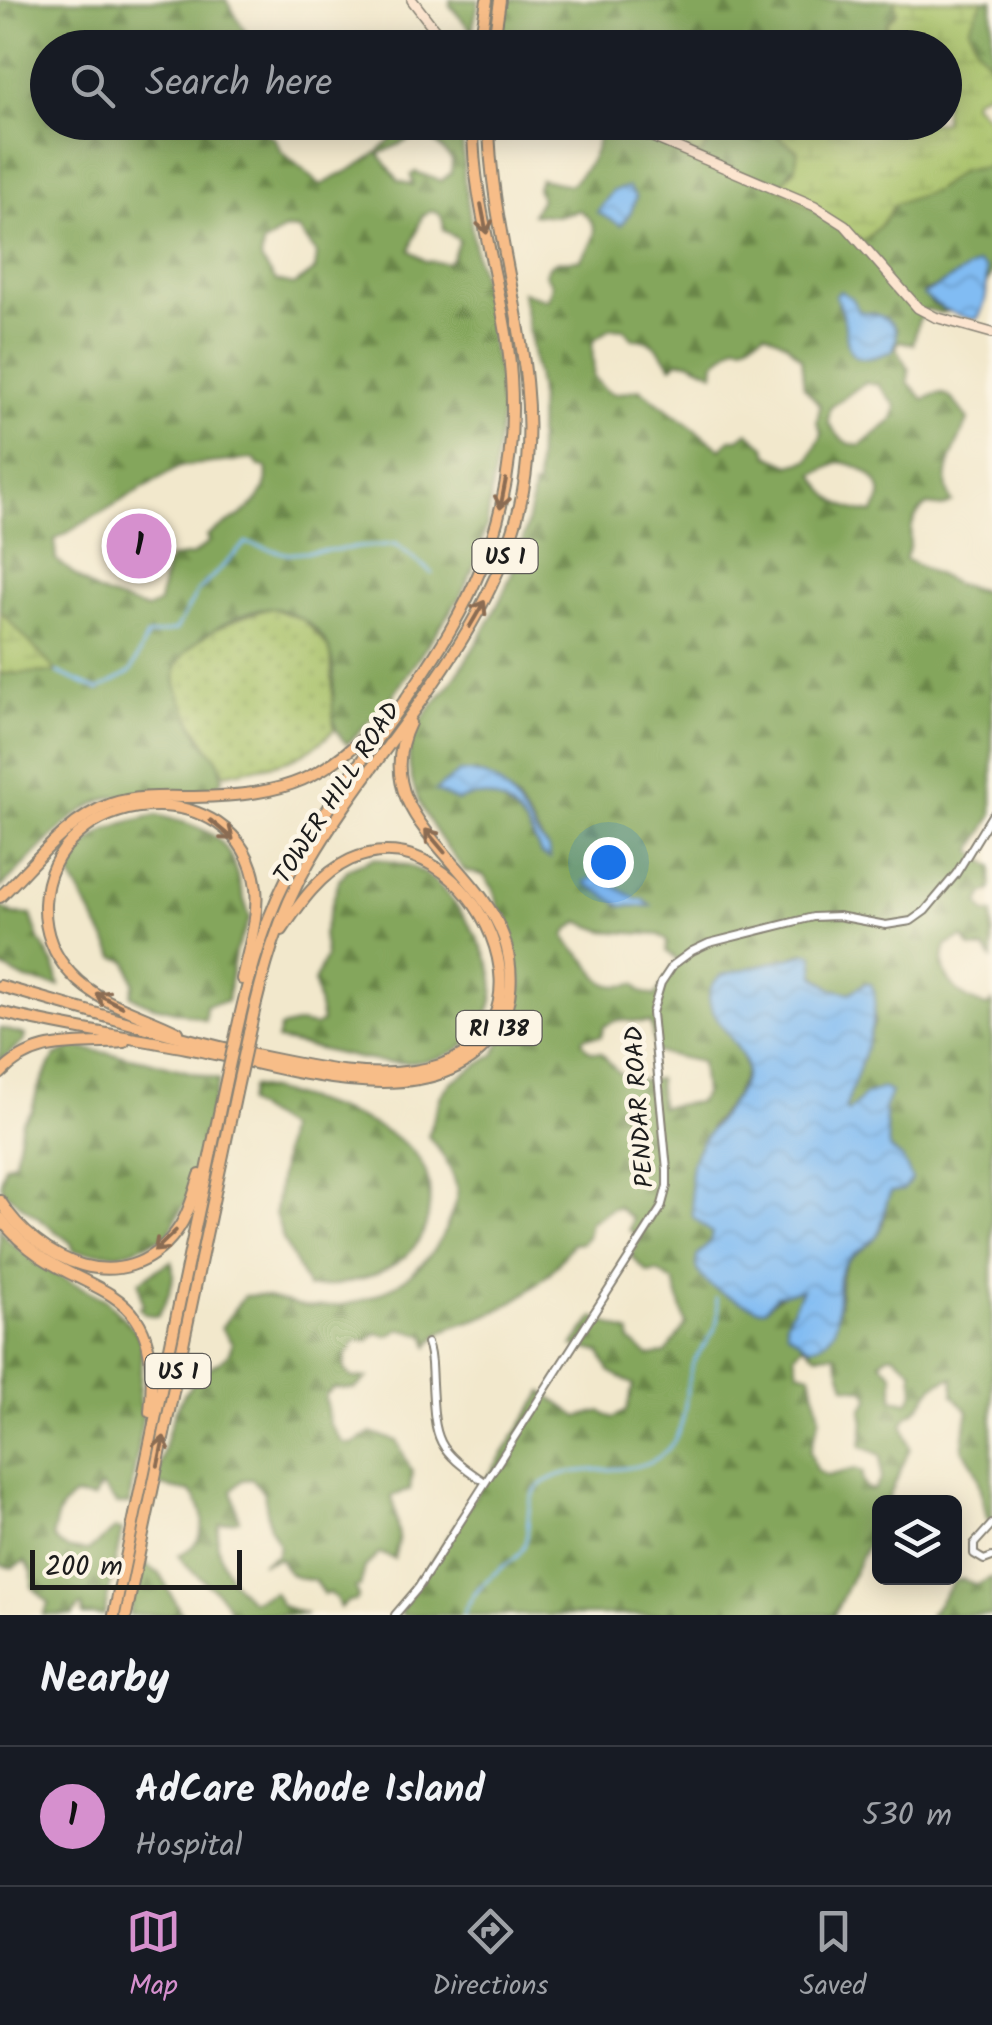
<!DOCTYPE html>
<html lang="en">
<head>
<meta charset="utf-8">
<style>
	body { margin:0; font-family:Kalam,sans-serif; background:#20242c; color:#f1f3f6 }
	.controls { position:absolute; right:30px; bottom:30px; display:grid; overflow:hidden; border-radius:15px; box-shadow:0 5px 25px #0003 }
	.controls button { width:90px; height:90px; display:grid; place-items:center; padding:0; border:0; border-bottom:2px solid #363941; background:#171b24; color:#f1f3f6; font:50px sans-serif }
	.scale { position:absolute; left:30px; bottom:25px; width:212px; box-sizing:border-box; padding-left:10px; border:5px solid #1c1c1c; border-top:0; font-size:28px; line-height:35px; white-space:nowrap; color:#1c1c1c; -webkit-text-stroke:8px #fcf5e5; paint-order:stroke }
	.you { position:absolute; left:608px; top:862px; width:35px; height:35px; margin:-25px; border:8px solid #fff; border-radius:50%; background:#1a73e8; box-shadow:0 0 0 15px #1a73e833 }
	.badge { display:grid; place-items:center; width:65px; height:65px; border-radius:50%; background:#d690ce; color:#111; font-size:32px; font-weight:700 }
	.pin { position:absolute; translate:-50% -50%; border:5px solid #fff; box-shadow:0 2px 10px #0006 }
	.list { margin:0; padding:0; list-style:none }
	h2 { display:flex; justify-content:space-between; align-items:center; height:130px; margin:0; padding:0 40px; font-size:42px }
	h2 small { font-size:32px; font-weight:400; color:#9ea1a6 }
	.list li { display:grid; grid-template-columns:65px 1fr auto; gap:30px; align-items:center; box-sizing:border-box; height:140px; padding:0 40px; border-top:2px solid #363941 }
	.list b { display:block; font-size:38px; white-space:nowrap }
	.list p { margin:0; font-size:32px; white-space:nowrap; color:#9ea1a6 }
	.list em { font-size:32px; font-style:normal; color:#9ea1a6 }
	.icon { flex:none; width:55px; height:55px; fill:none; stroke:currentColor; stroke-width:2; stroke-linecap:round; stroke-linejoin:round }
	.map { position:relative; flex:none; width:992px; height:1615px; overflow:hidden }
	.search { position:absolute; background:#171b24; box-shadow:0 5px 25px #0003; left:30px; right:30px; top:30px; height:110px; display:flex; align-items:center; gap:25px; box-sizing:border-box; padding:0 35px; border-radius:55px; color:#9ea1a6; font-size:38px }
	.sheet { height:270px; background:#171b24 }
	nav { display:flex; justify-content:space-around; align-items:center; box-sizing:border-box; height:140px; border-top:2px solid #363941; background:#171b24; font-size:28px; color:#9ea1a6 }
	nav a { display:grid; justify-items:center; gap:5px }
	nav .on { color:#d690ce }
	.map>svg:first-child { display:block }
</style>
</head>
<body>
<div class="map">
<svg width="992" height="1615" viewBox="0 0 992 1615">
	<defs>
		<pattern id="grass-dots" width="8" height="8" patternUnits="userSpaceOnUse" patternTransform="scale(2.5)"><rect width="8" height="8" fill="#a6c066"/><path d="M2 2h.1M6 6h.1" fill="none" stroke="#8ea458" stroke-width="1.8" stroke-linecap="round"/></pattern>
		<pattern id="forest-firs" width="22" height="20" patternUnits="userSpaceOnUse" patternTransform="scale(2.5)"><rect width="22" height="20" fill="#84a65b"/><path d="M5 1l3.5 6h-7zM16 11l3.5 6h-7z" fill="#6b864a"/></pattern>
		<pattern id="wetland-marsh" width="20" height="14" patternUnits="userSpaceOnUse" patternTransform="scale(2.5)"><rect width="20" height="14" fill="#a6c066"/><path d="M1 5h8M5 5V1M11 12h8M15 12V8" fill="none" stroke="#8ea458"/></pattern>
		<pattern id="water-waves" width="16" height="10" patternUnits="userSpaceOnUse" patternTransform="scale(2.5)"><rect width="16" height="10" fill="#81bcf3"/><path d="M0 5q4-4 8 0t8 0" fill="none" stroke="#6fa1d0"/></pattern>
	</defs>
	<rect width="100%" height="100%" fill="#fcf5e5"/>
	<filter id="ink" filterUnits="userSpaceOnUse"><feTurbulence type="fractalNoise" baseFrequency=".01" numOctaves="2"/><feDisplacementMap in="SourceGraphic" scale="20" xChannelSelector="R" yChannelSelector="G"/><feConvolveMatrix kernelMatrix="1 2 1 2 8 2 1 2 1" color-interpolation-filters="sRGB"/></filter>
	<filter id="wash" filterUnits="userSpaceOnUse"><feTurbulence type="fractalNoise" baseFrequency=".0048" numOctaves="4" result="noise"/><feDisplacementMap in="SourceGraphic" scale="40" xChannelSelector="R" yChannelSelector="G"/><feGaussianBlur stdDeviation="2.25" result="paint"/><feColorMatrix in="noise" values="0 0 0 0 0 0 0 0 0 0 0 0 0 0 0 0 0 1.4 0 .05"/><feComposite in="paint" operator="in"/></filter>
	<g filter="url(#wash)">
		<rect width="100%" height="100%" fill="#f2e8cc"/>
		<path fill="url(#grass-dots)" stroke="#616e41" stroke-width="2.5" d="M272,608l32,12 27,30 3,80c-37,37 -61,33 -109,44 -16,-27 -41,-58 -50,-89 -11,-42 67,-70 97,-77z"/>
		<g fill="url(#forest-firs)" stroke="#50613c" stroke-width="2.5" fill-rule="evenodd">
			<path d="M0,0h226l29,47 -207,1v74l199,1 27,15 8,14 39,33c30,-15 66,-32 82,-62h59l2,54 12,80 13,46 3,44 6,21 4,44 -15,112 -14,45 -14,30 -70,102 -42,43c-35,-28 13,-87 -42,-123 -9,-5 -26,-13 -36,-13 -27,2 -96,38 -94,68 0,15 19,50 27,64 5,8 15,16 18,25 1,5 1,10 3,14 -22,29 -77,11 -110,18 -41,9 -81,64 -113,91v-214l56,-3 -56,-60zM421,134h6l25,26 -1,13 -10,8 -26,-9 -4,3 2,10 -14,-4 -20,-27zM430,211c12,1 13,8 14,19l15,10 -7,19 -6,4 -21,-2 -15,-11 12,-34zM285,229l14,1 18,24 -2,16 -21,15 -18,-4 -15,-21 2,-15zM254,459l5,7 7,1c7,37 -34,52 -59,69l1,7 -15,12 -22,3 -5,8 -7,37 -12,6c-18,-7 -45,-12 -60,-24 -11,-8 -20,-18 -31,-25l-1,-20 125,-74z"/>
			<path d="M450,0h29l-7,31 -22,-25z"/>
			<path d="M509,0h385l3,12 -17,35 -297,1 -11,-7 -13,-2 -9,8 -23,-12 -30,-4z"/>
			<path d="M992,0v66l-15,-18 -8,-21 13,-26z"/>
			<path d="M598,123h100l-14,14 23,8 13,-22h41l37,28 1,9 -11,14 84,58 9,-7 14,-21 39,-13 27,-20 31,-5v107l-5,11 -1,-15c-31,1 -36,14 -63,23l10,13 15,6 -7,2 -15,-4 -8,13 -5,22 -14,-3 -3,7 13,22 -1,12 16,18c23,-16 31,2 44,20 -10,25 -32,56 -16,82l-9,5 -16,-2c-24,18 -11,33 -22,54l51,25 36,9v223l-20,35 20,16 -1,23 -8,5 -4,9 6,9h7v46l-7,-10 -14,-1 -8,-11 -17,9c-11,29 14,56 42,60l4,-4v519l-5,-2c-6,-25 -6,-50 -25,-70l6,-38 -15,-16 1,-17c-31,4 -22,25 -47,38l-4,9 7,23 -23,54h-7l-1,17 -45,96h-432l-2,-4 143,-219 35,25 23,-6 12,7 13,-7 8,-26 -25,-14 -9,-19 -27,-6 21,-29 36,16v8l19,15 17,-3 20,-29 -12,-42 -17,-11 -9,2 -17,-17 10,-19 -12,-7 3,-11 -13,-11h-7l-22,14 -3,15 -6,6 -9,1c-3,4 -6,8 -9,13 -17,24 -53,50 -81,60 -23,9 -39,8 -53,29l-4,-11 -24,-6 -13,7 -12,-3 -8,8 -9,-1 -13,14 -2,16 9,8h14l-12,11 -21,-1 -9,7 4,28 14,20 10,1 18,-11 26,8 15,31 -2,18 -18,6 7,41 -5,22 -14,-6 -15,14 -5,20h-5l3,10 -3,4h-7l-8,7 -4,-10 -8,-5 -4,2 -10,-15c-20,-1 -26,-4 -34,-22l-19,6 16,-10 2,-9 -9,-17 -6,-35 -12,-14 -10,1 -10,10 7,30 -19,4c-10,27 12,62 32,77l22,-9 8,14 24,8 -75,1c-3,-22 -38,-38 -53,-60 29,-12 31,-40 13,-63l-35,-7c6,-28 14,-76 34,-98 4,-5 11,-13 16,-17 13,-10 23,-9 26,-27l-11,-15 23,-32c31,-3 43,11 67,11 61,1 118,-30 139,-89 3,-9 8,-20 7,-29 -5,-21 -16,-38 -29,-53l13,-41 10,-13 43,-27 21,-39 7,-32 -29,-96 -10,-13 -18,-4c-25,-31 -57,-73 -56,-116 1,-33 30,-53 46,-78 39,-58 71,-119 78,-190l4,-1 2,-94 -17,-100 26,8 4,-16 -7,-10c5,-16 21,-14 35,-14 16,-21 23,-34 -1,-50l-22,6 -25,-2 9,-15 -4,-11 3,-9 29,6c13,-10 27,-29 29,-47l-4,-5zM845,311l29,2 23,16 -5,22 -46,-35zM611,328l13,1 9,10c24,0 26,13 39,27l6,-5 13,1 23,11 1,-11 21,-18 8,1 21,-13 21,11 15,15 3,29 16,18 -3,17 5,12 -13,26 -19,5 -22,-10 -2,-8 -18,-15 -9,7h-8l-10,10 -81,-60c-26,4 -29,12 -47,-13 2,-12 -2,-22 0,-35zM864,383l14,1 18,22 -3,14 -33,26c-17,-2 -22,-10 -32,-24l2,-14zM841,462c26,5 52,24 32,51 -30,-3 -45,-13 -59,-39zM476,772l25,14 16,14 31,49 -7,5c-12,-28 -33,-60 -67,-60zM599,878l37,21 -14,7 -36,-24zM580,922l24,9 56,4 7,6v10l11,10 -23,35 -14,-4 -6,-8c-38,8 -33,-9 -54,-29 -8,-8 -12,-8 -16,-19l4,-7zM803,953l10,2 2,20 17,14 18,4 16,-9h5l4,38 -16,37 -14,51 3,3 17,-18 19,14 5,39 13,10 1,32 -12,2c-7,10 -4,20 -8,31 -16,42 -46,15 -43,82l-54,17 16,-32 -17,1 -20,18 -68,-52 13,-15 2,-9 -2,-107 23,-27 13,-28 -24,-96 38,-7zM617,1020l34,3 4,29 46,10 3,32 -6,8 -38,5 -2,-28c-31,4 -37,-1 -57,-27 -11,1 -14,-2 -19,-11l3,-4 16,-1 3,-10zM803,1345l14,10 18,-1 10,32 20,4 5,7 -8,13 2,13 -3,23 20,9v24l-7,11 -7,-1 -5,-9 1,-8 -8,-3 -28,7 -11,-6 -6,-19 10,-34 -9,-43 -13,-3 -3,-17zM887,1355h8l17,15 2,23 -6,9 -15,-3v-25l-13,-12z"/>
			<path d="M157,815c82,20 69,32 93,103l-15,34 -8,49 -21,4 -1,15c-26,-11 -51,-9 -74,-25l3,-13 -7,-21 -12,-4 -44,-80c11,-46 45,-53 86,-62z"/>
			<path d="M374,858c18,4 36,6 51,16 26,18 60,69 67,100 8,35 -18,73 -51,83 -55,17 -110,-8 -164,-17l3,-12 20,-5 15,3 7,-4 -8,-40 12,-26 -3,-22 16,-54 10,-12z"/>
			<path d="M0,906l14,8 17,1 8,24 16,28 4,19 -33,-6 -26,-14z"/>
			<path d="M0,1028l25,7 -1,6 -24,20z"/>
			<path d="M74,1047l71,13 74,20 -28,112 -24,44 -47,18 -46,-3 -3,-8 -68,-52 -2,-8 4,-18 10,-4 7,-40 10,-10 5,-20 18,-35z"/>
			<path d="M252,1086c45,10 138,33 166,72 11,15 13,32 11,50 -5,61 -71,76 -121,80l-25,-49 -8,-26 11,-85 -39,-25z"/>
			<path d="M0,1228l8,12 29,24 69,36 32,34 4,12 -3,54 4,16 -14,88h-12l-16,-18 -8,13 -19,-3c-15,11 -19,23 -21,41 10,13 19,13 35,14l27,-22 7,1 -18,85h-21l-1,-9 -4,1 -5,8h-30l6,-12 -17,-16v-15l-7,-11 -13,7 -12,-3z"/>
			<path d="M171,1261c7,18 -4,38 -13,55l-12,-2 -7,-6 4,-2 -4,-25z"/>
			<path d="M140,1562l20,12 22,41h-53z"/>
			<path d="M992,1577v38h-62l24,-34 8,-2 15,6z"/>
		</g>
		<g fill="url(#wetland-marsh)" stroke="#616e41" stroke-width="2.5">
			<path d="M894,0h89l-14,27 8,21 15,18v23l-17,9 -2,5 19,19v44l-31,5 -27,20 -39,13 -14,21 -18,17 -84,-54 16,-20 3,-17 -37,-28 183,-1v-74l-64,-1 7,-25 10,-10z"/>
			<path d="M698,123h22l-20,33 -23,-9 -10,-10 8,1z"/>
			<path d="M0,611l57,61 -57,2z"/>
		</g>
		<g fill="url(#water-waves)" stroke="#4e6c88" stroke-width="2.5">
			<path d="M654,123h44l-14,14 -9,1z"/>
			<path d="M628,187l8,10 -5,15 -10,13 -24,-13 16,-21z"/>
			<path d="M978,263l8,6c1,19 2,34 -9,50 -22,-2 -37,-12 -54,-24z"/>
			<path d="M840,291l11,7 8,13c25,3 47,13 33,40 -62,25 -35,-21 -57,-56z"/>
			<path d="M459,772c54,-1 60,45 89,77l2,9 -9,-4c-15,-37 -41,-72 -84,-53l-22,-10z"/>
			<path d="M593,878h6l37,21h7l8,7h-29l-37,-24z"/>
			<path d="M808,953l5,2 2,21 17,13 18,4 16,-10 5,1c14,27 -17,95 -26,126l3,2 17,-17 17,-7 9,4 -7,17 5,39 13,10 10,21 -9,11 -12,2c-9,14 -5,31 -15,44 -9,13 -27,17 -34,32 -12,24 10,72 -33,79l-22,-16 -1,-9 16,-32 -25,5 -12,14h-7c-21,-10 -66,-22 -61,-52l13,-15 2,-9 -19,-16c-1,-20 -6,-43 2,-62 10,-26 51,-60 51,-86 -1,-30 -63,-65 -24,-94z"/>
		</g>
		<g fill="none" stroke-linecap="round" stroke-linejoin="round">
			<g stroke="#81bcf3" stroke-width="2.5">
				<path d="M57,672l41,18 33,-18 16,-36 29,-6 21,-38 49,-49 42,11 108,-10 37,30"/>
				<path d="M463,1615c8,-20 21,-34 38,-47 5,-4 14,-8 18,-14 17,-21 0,-52 23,-70 38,-30 111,7 136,-51 10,-21 6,-46 14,-67 12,-29 32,-31 24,-68"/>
			</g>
		</g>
	</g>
	<g filter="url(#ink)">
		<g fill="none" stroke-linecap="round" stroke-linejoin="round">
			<g stroke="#878274" stroke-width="10">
				<g id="street">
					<path d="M427,1343c5,12 4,26 5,40 3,59 4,66 53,99"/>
					<path d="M992,1524l-18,20v10l10,6 8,-3"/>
					<path d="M395,1615l23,-27 243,-380 6,-22v-16l-15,-157 9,-30 12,-18 19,-14 17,-8 104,-26 25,-1 48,9 25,-4 14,-10 31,-37 36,-59"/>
				</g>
			</g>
			<g stroke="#878274" stroke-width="12">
				<g id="secondary">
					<path d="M412,0l37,48"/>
					<path d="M617,122l198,84 30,19 73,83 17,9 57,16"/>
				</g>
			</g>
			<g stroke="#878274" stroke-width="14">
				<g id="highway">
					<path d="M479,48l8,-48"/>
					<path d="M493,48l7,-48"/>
					<path d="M0,897c33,-32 67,-78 111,-93 26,-9 56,-7 83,-7 95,-2 129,-16 196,-85"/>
					<path d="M0,986c92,26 184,55 279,74 44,9 90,18 135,11 171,-24 56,-266 -64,-211 -30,14 -50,43 -68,70"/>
					<path d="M0,1012c62,16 124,24 187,36 85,15 247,76 308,-15 19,-27 19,-64 9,-95 -27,-78 -139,-122 -94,-215"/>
					<path d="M237,1030c13,-59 29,-117 60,-171 67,-119 173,-216 204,-353 12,-52 14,-106 7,-159 -10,-75 -36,-148 -35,-225"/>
					<path d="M178,1032c-35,-18 -80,-28 -107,-58 -18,-19 -27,-44 -26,-70 5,-119 196,-136 211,-16 3,30 -8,62 -14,91"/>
					<path d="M249,1033c13,-59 29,-118 60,-171 71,-123 187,-227 214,-371 23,-124 -33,-245 -34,-369"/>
					<path d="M0,1074c36,-38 77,-28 124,-32"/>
					<path d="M0,1201c38,60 123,101 176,31 12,-16 18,-38 24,-57"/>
					<path d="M0,1218c68,90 166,43 150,194"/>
					<path d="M114,1615l111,-530"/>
					<path d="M126,1615l111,-527"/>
				</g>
			</g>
			<use href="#street" stroke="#fff" stroke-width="6"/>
			<use href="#secondary" stroke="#fce5cf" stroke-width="9"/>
			<use href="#highway" stroke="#f7bd88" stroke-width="10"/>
			<g stroke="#878274" stroke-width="14" stroke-linecap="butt">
				<g id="highway-bridge">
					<path d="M225,1085l12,-55"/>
					<path d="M237,1088l12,-55"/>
				</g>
			</g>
			<use href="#highway-bridge" stroke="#f7bd88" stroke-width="10"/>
		</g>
		<defs><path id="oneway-shaft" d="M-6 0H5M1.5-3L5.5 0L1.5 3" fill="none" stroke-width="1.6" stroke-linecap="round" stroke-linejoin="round" transform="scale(2.5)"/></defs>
		<g stroke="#8a6c52">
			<use href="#oneway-shaft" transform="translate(484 219) rotate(79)"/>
			<use href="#oneway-shaft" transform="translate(503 494) rotate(101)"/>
			<use href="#oneway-shaft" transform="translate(477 614) rotate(-60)"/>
			<use href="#oneway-shaft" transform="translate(222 830) rotate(40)"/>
			<use href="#oneway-shaft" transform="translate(435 841) rotate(-130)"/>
			<use href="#oneway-shaft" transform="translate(109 1000) rotate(-153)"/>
			<use href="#oneway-shaft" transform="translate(165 1241) rotate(136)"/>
			<use href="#oneway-shaft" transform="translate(161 1451) rotate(-78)"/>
		</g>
	</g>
	<g text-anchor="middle" stroke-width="9" stroke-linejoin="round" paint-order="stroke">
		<g fill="#fcf5e5" stroke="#5f5d58" stroke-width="2.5">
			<rect x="472.5" y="539" width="65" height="34" rx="8"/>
			<rect x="456.5" y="1011" width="85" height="34" rx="8"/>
			<rect x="145.5" y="1354" width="65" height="34" rx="8"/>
		</g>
		<g font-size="22" font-weight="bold" fill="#1c1c1c">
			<text x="505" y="564">US 1</text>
			<text x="499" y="1036">RI 138</text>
			<text x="178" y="1379">US 1</text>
		</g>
		<g font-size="25" fill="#1c1c1c" stroke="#fcf5e5">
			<text transform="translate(336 792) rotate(-57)" y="9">TOWER HILL ROAD</text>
			<text transform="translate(638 1107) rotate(-94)" y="9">PENDAR ROAD</text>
		</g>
	</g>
</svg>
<div class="controls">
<button><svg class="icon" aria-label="layers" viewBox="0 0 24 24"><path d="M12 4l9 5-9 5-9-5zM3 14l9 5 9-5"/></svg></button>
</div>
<div class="scale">200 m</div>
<div class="you"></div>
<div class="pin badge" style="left:139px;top:546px">1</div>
<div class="search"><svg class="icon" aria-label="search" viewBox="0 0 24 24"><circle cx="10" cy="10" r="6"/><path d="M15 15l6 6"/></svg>Search here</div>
</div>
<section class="sheet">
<h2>Nearby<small></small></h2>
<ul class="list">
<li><span class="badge">1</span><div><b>AdCare Rhode Island</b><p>Hospital</p></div><em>530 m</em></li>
</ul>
</section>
<nav>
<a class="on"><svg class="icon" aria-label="map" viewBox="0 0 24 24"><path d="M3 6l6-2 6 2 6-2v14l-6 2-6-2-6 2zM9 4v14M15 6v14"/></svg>Map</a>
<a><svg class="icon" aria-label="directions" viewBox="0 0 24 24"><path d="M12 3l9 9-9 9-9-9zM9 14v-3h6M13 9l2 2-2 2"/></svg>Directions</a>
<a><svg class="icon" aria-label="saved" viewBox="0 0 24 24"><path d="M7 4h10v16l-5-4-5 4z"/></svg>Saved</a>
</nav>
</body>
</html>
